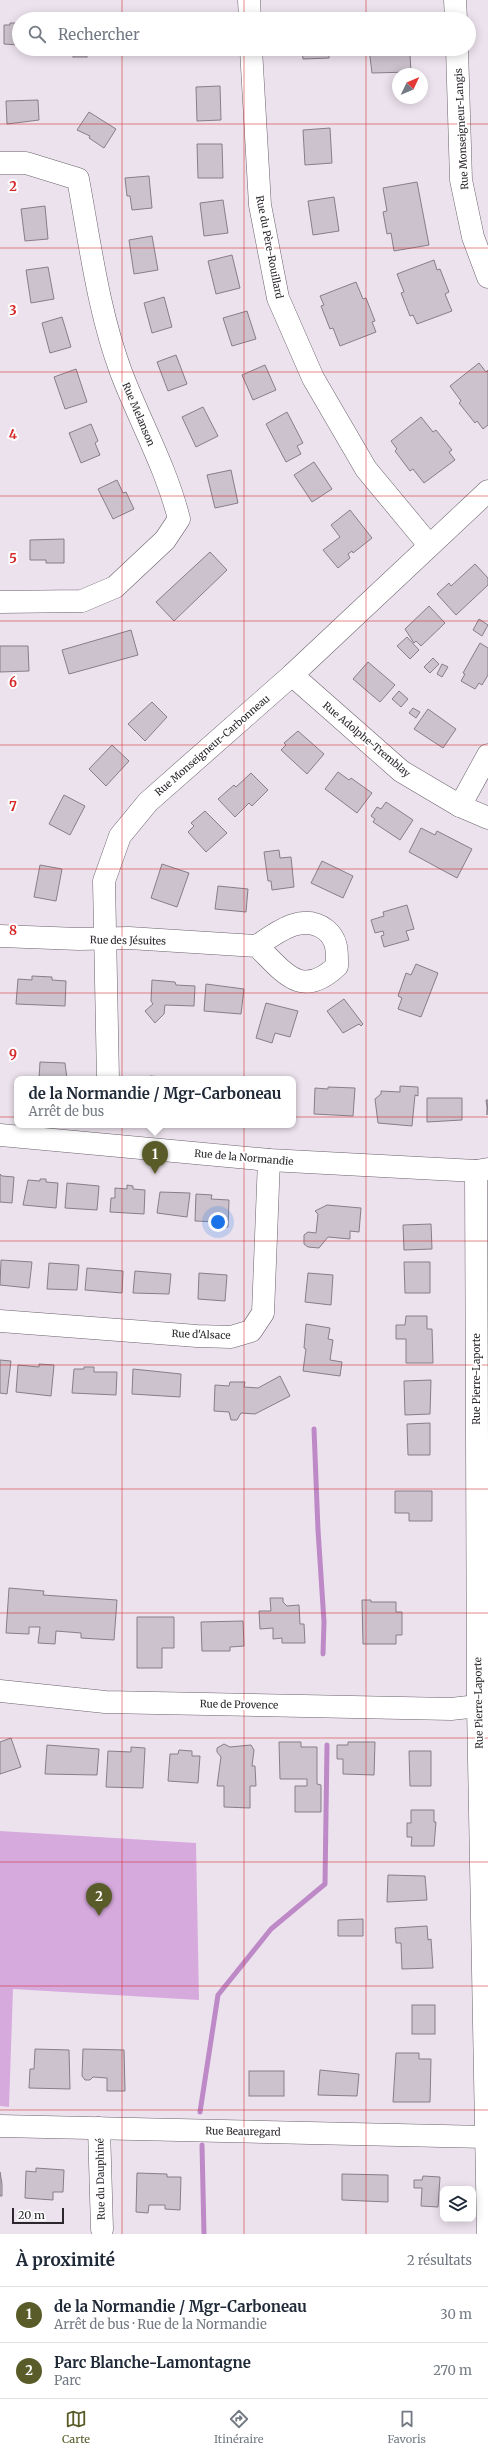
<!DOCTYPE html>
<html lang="fr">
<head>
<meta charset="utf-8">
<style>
	body { margin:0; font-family:Merriweather,serif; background:#f2f2f3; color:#1f2937 }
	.controls { position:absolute; right:12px; bottom:12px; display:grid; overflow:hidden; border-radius:8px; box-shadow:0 2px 10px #0003 }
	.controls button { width:36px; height:36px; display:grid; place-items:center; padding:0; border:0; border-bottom:1px solid #e0e1e3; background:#fff; color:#1f2937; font:20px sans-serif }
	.compass { position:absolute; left:392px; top:68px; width:36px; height:36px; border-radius:50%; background:#fff; box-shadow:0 2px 10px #0003; rotate:46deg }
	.scale { position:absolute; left:12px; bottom:10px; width:52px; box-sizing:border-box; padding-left:4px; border:2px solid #2b272c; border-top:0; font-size:11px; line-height:14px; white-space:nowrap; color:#2b272c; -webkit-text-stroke:3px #fff; paint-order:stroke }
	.you { position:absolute; left:218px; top:1222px; width:14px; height:14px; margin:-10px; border:3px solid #fff; border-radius:50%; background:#1a73e8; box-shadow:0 0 0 6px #1a73e833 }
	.badge { display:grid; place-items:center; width:26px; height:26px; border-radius:50%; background:#595c29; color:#fff; font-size:13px; font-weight:700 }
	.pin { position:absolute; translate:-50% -33px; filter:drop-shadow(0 1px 2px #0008) }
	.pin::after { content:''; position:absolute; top:21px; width:14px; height:12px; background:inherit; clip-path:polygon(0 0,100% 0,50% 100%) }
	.popup { position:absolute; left:14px; top:1076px; width:282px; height:52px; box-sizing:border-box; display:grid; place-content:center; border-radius:8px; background:#fff; filter:drop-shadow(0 1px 3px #0005); font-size:13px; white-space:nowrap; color:#747a83 }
	.popup b { font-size:15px; color:#1f2937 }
	.popup::after { content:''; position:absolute; left:50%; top:100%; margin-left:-8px; border:8px solid transparent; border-top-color:#fff }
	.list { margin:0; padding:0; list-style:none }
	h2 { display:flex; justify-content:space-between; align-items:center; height:52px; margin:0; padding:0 16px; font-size:17px }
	h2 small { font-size:13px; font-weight:400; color:#747a83 }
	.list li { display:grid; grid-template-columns:26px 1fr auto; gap:12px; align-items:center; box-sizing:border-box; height:56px; padding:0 16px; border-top:1px solid #e0e1e3 }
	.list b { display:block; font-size:15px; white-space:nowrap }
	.list p { margin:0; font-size:13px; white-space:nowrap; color:#747a83 }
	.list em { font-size:13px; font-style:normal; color:#747a83 }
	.icon { flex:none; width:22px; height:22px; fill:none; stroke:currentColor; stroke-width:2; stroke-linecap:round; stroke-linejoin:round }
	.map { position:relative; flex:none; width:488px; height:2234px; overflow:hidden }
	.search { position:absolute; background:#fff; box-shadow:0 2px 10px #0003; left:12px; right:12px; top:12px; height:44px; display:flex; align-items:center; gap:10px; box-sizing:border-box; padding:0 14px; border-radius:22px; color:#747a83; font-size:15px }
	.sheet { height:164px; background:#fff }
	nav { display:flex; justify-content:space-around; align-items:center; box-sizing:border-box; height:56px; border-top:1px solid #e0e1e3; background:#fff; font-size:11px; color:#747a83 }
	nav a { display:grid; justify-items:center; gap:2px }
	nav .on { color:#595c29 }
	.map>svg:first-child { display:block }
</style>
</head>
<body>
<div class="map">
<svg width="488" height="2234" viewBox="0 0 488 2234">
	<rect width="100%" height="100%" fill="#ece2ed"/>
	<path fill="#d7aade" d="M0,1831l196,12 3,157 -186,-11 -4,118 -9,-1z"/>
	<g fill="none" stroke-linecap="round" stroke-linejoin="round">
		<g stroke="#bd89c6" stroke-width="5">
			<path d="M314,1429l4,101 6,92 -1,32"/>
			<path d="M200,2112l18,-117 53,-66 54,-45 2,-139"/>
			<path d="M202,2145l2,89"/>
		</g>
	</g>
	<g fill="#ccc2cd" stroke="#877e88">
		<rect x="75" y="17" width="8" height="2"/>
		<path d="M10,23h9v22l-15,-1v-19h6z"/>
		<rect x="73" y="49" width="14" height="8"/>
		<rect x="96" y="49" width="15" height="3"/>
		<rect x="194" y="49" width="25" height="3"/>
		<path d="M302,49h27v9l-26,1z"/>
		<path d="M369,49h44v6h-3l1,17 -39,1z"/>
		<path d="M220,86l1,34 -24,1 -1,-34z"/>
		<path d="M38,100l1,20 -32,4 -1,-23z"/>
		<path d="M89,112l27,17 -12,19 -15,-10 1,-2 -13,-6z"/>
		<path d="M330,128l2,35 -27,2 -2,-35z"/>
		<path d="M197,144h25l1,34h-25z"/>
		<path d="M149,176l3,32 -20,2 -2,-14h-3l-2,-18z"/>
		<path d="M417,182l12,63 -35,6 -3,-18 -4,1 -4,-22 4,-1 -4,-23z"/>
		<path d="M334,197l5,34 -26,4 -5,-34z"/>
		<path d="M223,200l5,33 -24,3 -4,-33z"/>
		<path d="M45,206l3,33 -23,2 -4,-32z"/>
		<path d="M152,236l6,34 -24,4 -5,-34z"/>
		<path d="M232,255l8,33 -24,6 -8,-33z"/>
		<path d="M434,260l3,10 3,-1 9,23 -4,2 7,17 -35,13 -4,-9 -3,1 -9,-23 3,-1 -7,-18z"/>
		<path d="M48,267l6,32 -23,4 -5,-33z"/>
		<path d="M356,282l7,17 3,-1 9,23 -3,1 4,10 -36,14 -7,-18 -3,1 -9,-23 3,-1 -4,-9z"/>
		<path d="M164,297l8,30 -20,6 -8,-30z"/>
		<path d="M247,311l9,28 -24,7 -9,-28z"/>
		<path d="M62,317l9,30 -21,6 -8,-30z"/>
		<path d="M176,355l11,29 -19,7 -11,-29z"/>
		<path d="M479,363l7,9 2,-2v55l-5,4 -6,-8 -2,2 -16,-20 2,-2 -11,-15z"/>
		<path d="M265,365l11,25 -23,10 -11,-25z"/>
		<path d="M76,369l11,33 -22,7 -11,-32z"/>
		<path d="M203,407l15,29 -22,11 -14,-30z"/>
		<path d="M287,412l16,31 -6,3 4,8 -15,8 -20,-38z"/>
		<path d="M421,417l12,15 3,-2 16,20 -3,2 6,8 -31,23 -11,-14 -3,2 -15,-20 2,-2 -6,-8z"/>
		<path d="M91,424l7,17 -3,2 5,12 -19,8 -12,-30z"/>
		<path d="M314,462l18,27 -20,13 -18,-27z"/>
		<path d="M231,470l7,33 -23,5 -8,-33z"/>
		<path d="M117,480l6,13 3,-1 8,17 -21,10 -15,-30z"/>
		<path d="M350,510l22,28 -19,15 -1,-2 -4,3 2,4 -12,10 -15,-18 17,-13 -9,-12z"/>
		<path d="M64,539v24h-18v-3h-16v-20z"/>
		<path d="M210,552l17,18 -53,51 -18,-19z"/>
		<path d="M475,564l13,14v7l-32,30 -19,-21 12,-11 2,3z"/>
		<path d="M429,606l16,17 -24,23 -5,-5 -2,2 -9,-14z"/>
		<path d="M479,619l9,6 -6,11 -9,-6z"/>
		<path d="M131,630l7,25 -69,19 -7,-24z"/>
		<path d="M407,637l12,13 -9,9 -13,-13z"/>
		<path d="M480,643l8,5v27l-6,10 -3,-2 -4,6 -14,-8 4,-7 -2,-1z"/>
		<path d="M0,646h28l1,25 -29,1z"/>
		<path d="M433,658l6,6 -9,9 -6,-6z"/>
		<path d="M368,662l27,23 -15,17 -27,-23z"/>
		<path d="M442,664l6,3 -6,10 -5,-3z"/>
		<path d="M399,691l9,8 -7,8 -9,-8z"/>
		<path d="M152,702l15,15 -22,24 -17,-17z"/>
		<path d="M413,708l7,4 -4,6 -7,-5z"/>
		<path d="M428,709l28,20 -13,19 -29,-19z"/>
		<path d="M298,731l26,23 -17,20 -26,-24 5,-5 -2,-2z"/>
		<path d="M112,745l17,16 -23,25 -17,-17z"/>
		<path d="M338,772l11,8 2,-2 21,15 -15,20 -32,-24z"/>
		<path d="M251,773l17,17 -16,16 -3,-3 -14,14 -17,-18 16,-14 2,2z"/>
		<path d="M64,795l21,11 -15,29 -21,-11z"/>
		<path d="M386,802l27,18 -13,20 -27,-18 2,-3 -4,-3 6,-9 4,2z"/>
		<path d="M205,811l22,22 -21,19 -18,-20 6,-6 -3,-3z"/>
		<path d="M421,828l14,7 2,-4 35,18 -15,29 -48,-26z"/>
		<path d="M279,850l1,8 11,-1 3,30 -22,3 -1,-9h-3l-4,-29z"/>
		<path d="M322,861l31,15 -10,22 -32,-15z"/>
		<path d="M162,864l27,9 -12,34 -26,-9z"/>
		<path d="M40,865l22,4 -6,32 -22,-4z"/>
		<path d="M218,886l30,3 -2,23 -31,-3z"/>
		<path d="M407,905l7,24 -8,2 3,9 -25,7 -3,-11 3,-1 -1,-4 -8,2 -4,-13 13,-4 -1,-4z"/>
		<path d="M416,964l22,9 -17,44 -23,-8 4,-11 -4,-2 8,-23 5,2z"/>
		<path d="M32,976l20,1v3l14,1 -1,25 -49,-2 2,-25 14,1z"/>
		<path d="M152,980l23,2 1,3 19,1 -1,20 -29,-1 -1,9 -9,9 -10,-12 8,-7 -2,-3z"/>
		<path d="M206,984l38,5 -3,25 -37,-3z"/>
		<path d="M344,999l19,25 -2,2 -2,-2 -16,9 -16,-22z"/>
		<path d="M266,1003l32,8 -8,26 -15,-4 -3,10 -16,-5z"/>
		<path d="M40,1062l25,1 2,16h-28z"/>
		<path d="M150,1076l32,3h-32z"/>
		<path d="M400,1086l18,1v9l-3,-1 -3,31 -34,-3 -3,-24 6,-5v-3l19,1z"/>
		<path d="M328,1087l27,1 -2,28 -39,-2 1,-26 13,1z"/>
		<path d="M293,1088h1l-1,27z"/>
		<path d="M427,1098h35v22l-35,2z"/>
		<path d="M486,1100h2l-1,15v-8z"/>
		<path d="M0,1174l2,2 12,1 -2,26 -12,-1z"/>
		<path d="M40,1179h6v3l12,1 -2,25 -33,-3 5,-25 12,1z"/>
		<path d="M67,1183l32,3 -2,24 -32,-2z"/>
		<path d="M127,1185l6,1v3l12,1 -1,24 -34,-2 1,-14h4v-10l12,1z"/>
		<path d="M160,1192l30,1 -3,24 -30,-4z"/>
		<path d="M196,1194l16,1 -1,4 18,1 -1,27h-8v-5l-25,-1z"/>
		<path d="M327,1205l34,3 -2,24 -9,-1v8l-22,-2 -9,11 -11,-1 -4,-3v-9l4,-3 8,1 2,-19 -3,-3z"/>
		<path d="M431,1224l1,25 -28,1 -1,-25z"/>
		<path d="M1,1260l31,2 -3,26 -29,-3z"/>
		<path d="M404,1262h26v31h-25z"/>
		<path d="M49,1263l30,2 -2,25 -30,-1z"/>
		<path d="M87,1268l36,3 -1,22 -37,-3z"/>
		<path d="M135,1271l36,3 -2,20 -36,-1z"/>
		<path d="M199,1273l28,2 -2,26 -27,-2z"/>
		<path d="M308,1273l25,2 -2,30 -26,-3z"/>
		<path d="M406,1316h21v13h5l1,34h-27v-24h-10v-14h9z"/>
		<path d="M306,1324l24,4 -2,11 5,1 -3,20 12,2 -2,14 -37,-5 3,-22 -2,-1z"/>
		<path d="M0,1360l11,1 -4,33 -7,-1z"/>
		<path d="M39,1364l15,1 -3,31 -35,-4 2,-27 21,2z"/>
		<path d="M84,1367h10v5h23l-1,23 -44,-2 2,-24h10z"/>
		<path d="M133,1369l48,5 -1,23 -48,-3z"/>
		<path d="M280,1376l10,20 -35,18 -14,-1 -4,7h-6l-2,-8 -15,-1 1,-26 14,1 1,-4h15l-1,5 14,1z"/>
		<path d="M431,1380l-1,34 -25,1 -1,-34z"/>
		<path d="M430,1423v32h-22l-1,-31z"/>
		<path d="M395,1491h37v30h-23v-8h-14z"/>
		<path d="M9,1588l35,3 -1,4 74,5 -3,40 -33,-2v-5l-25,-2 -1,13 -17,-1 2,-16h-11v7l-23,-1z"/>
		<path d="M270,1598h13v4l4,4 12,-1 1,19h4l1,19h-23v-5l-9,1v-11l-13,1 -1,-18h12z"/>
		<path d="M362,1600h9v2h25v10h6v23h-6v9h-33z"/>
		<path d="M137,1617h37v31h-12v20h-25z"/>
		<path d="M243,1621l1,25 -14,1v4h-28l-1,-29z"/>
		<path d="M11,1738l10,29 -21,7v-32z"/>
		<path d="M279,1742h22v5h16v37l4,1v27h-26v-26h12v-7h-27z"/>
		<path d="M348,1742h27l-1,33 -31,-1v-15h-6v-14h11z"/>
		<path d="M224,1744l6,3 21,-2 3,5 -2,16h3l1,20h-6v22l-26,-1v-21h-7l4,-29 -4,-5v-4z"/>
		<path d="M47,1745l52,4 -2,26 -52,-1z"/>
		<path d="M131,1747l14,1 -2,40 -37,-1 2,-36 23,1z"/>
		<path d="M179,1750l13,1v5h8l-2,27 -30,-2 2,-27h8z"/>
		<path d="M409,1751h22v35h-21z"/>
		<path d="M411,1810h23v12h2l-2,24h-23l1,-9h-5v-14h4z"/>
		<path d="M388,1875l37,1 2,24 -40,2z"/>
		<path d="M363,1919v17h-25v-16z"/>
		<path d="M427,1926l1,14 3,-1 2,29 -31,1 -1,-26h-5l-1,-15z"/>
		<rect x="412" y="2005" width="23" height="29"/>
		<path d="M35,2049l34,1 1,39 -41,-1 1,-19h4z"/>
		<path d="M83,2049l41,1 1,41h-18v-13l-14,-1 -3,3h-5l-3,-4z"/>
		<path d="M396,2053h23v6h12l-1,43h-37z"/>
		<path d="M320,2070l39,4 -2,22 -39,-1z"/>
		<rect x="249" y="2071" width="35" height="25"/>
		<path d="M36,2168l28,2 -1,22h-10v8l-28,-2 1,-27 10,1z"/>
		<path d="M0,2172l2,12v12h-2z"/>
		<path d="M137,2173l30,1v3h14l-1,33 -15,-1v-4h-16l-1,8 -12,-1z"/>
		<path d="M342,2174l46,1v27l-46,-2z"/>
		<path d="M423,2176l17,1 -2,30 -17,-1 1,-18h-8v-8h8z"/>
	</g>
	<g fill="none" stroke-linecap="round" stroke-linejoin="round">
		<g stroke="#6a626c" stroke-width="23">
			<g id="minor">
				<path d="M249,0l1,19"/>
				<path d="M455,0l1,19"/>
				<path d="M251,49l9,156 18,93 35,80 53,91 63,76"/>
				<path d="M457,49l4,131 12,57 15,40"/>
				<path d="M0,163h26l52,16c12,64 20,131 43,193 19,50 45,95 58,147l-14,21 -50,47 -33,14 -82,1"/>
				<path d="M292,675l109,96 59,35 28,12"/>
				<path d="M460,806l28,-51"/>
				<path d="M0,936l79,3 50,-1 128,8c27,26 44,54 80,20 0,-14 1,-26 -11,-36 -23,-18 -49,2 -69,16"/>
				<path d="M108,1079l-4,-198 16,-45 28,-34 144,-127 196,-184"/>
				<path d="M0,1135l269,25 207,11 12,-2"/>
				<path d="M476,1171l2,535 10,528"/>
				<path d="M0,1321l197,15 34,1 20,-6 12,-18 6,-153"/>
				<path d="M0,1691l105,11 346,7 27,-3"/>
				<path d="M0,2126l486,11"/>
				<path d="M99,2128l3,101"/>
			</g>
		</g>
		<use href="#minor" stroke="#fff" stroke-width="22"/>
	</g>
	<path fill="none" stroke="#d62828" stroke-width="1" stroke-opacity="0.55" d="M122,0v19M244,0v19M366,0v19M122,49v2185M244,49v2185M366,49v2185M0,124h488M0,248h488M0,372h488M0,496h488M0,621h488M0,745h488M0,869h488M0,993h488M0,1117h488M0,1241h488M0,1365h488M0,1489h488M0,1613h488M0,1738h488M0,1862h488M0,1986h488M0,2110h488"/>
	<g text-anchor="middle" stroke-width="4" stroke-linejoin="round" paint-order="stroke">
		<g font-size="10" fill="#2b272c" stroke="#fff">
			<text transform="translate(461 129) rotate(-93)" y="4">Rue Monseigneur-Langis</text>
			<text transform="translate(270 247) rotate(79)" y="4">Rue du Père-Rouillard</text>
			<text transform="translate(139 414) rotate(67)" y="4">Rue Melanson</text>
			<text transform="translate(367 739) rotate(40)" y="4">Rue Adolphe-Tremblay</text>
			<text transform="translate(212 745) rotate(-41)" y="4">Rue Monseigneur-Carbonneau</text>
			<text transform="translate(128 940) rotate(1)" y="4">Rue des Jésuites</text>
			<text transform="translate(244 1157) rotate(5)" y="4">Rue de la Normandie</text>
			<text transform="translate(201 1334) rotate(2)" y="4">Rue d'Alsace</text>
			<text transform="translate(476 1379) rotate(-90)" y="4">Rue Pierre-Laporte</text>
			<text transform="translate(478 1703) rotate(-91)" y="4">Rue Pierre-Laporte</text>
			<text transform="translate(239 1704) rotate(1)" y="4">Rue de Provence</text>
			<text transform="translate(243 2131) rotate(1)" y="4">Rue Beauregard</text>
			<text transform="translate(100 2179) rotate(-91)" y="4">Rue du Dauphiné</text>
		</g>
	</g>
	<g font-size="13" text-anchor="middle" font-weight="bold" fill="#d62828" stroke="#fff" stroke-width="4" stroke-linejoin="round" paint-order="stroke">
		<text x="13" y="191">2</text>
		<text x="13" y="315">3</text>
		<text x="13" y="439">4</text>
		<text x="13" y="563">5</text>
		<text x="13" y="687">6</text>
		<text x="13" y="811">7</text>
		<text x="13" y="935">8</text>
		<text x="13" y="1059">9</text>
	</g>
</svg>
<div class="controls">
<button><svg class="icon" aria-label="layers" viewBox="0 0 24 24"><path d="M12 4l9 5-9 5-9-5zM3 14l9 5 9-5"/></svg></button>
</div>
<svg class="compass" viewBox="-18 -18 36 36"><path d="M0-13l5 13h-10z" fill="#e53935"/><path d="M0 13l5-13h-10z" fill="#747a83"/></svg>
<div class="scale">20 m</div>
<div class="you"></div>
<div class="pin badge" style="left:155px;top:1174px">1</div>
<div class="popup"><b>de la Normandie / Mgr-Carboneau</b>Arrêt de bus</div>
<div class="pin badge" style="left:99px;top:1916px">2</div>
<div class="search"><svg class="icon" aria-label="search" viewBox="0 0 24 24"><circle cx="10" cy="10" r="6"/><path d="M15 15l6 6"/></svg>Rechercher</div>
</div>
<section class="sheet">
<h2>À proximité<small>2 résultats</small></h2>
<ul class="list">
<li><span class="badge">1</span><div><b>de la Normandie / Mgr-Carboneau</b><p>Arrêt de bus · Rue de la Normandie</p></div><em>30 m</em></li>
<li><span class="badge">2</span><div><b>Parc Blanche-Lamontagne</b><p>Parc</p></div><em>270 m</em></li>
</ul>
</section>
<nav>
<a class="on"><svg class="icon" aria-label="map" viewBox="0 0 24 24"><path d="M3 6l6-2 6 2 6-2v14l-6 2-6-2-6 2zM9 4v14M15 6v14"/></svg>Carte</a>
<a><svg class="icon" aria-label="directions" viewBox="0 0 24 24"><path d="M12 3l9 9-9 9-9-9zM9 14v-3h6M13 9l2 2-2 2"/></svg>Itinéraire</a>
<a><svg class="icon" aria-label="saved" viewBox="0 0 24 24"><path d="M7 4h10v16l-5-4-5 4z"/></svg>Favoris</a>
</nav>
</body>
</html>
